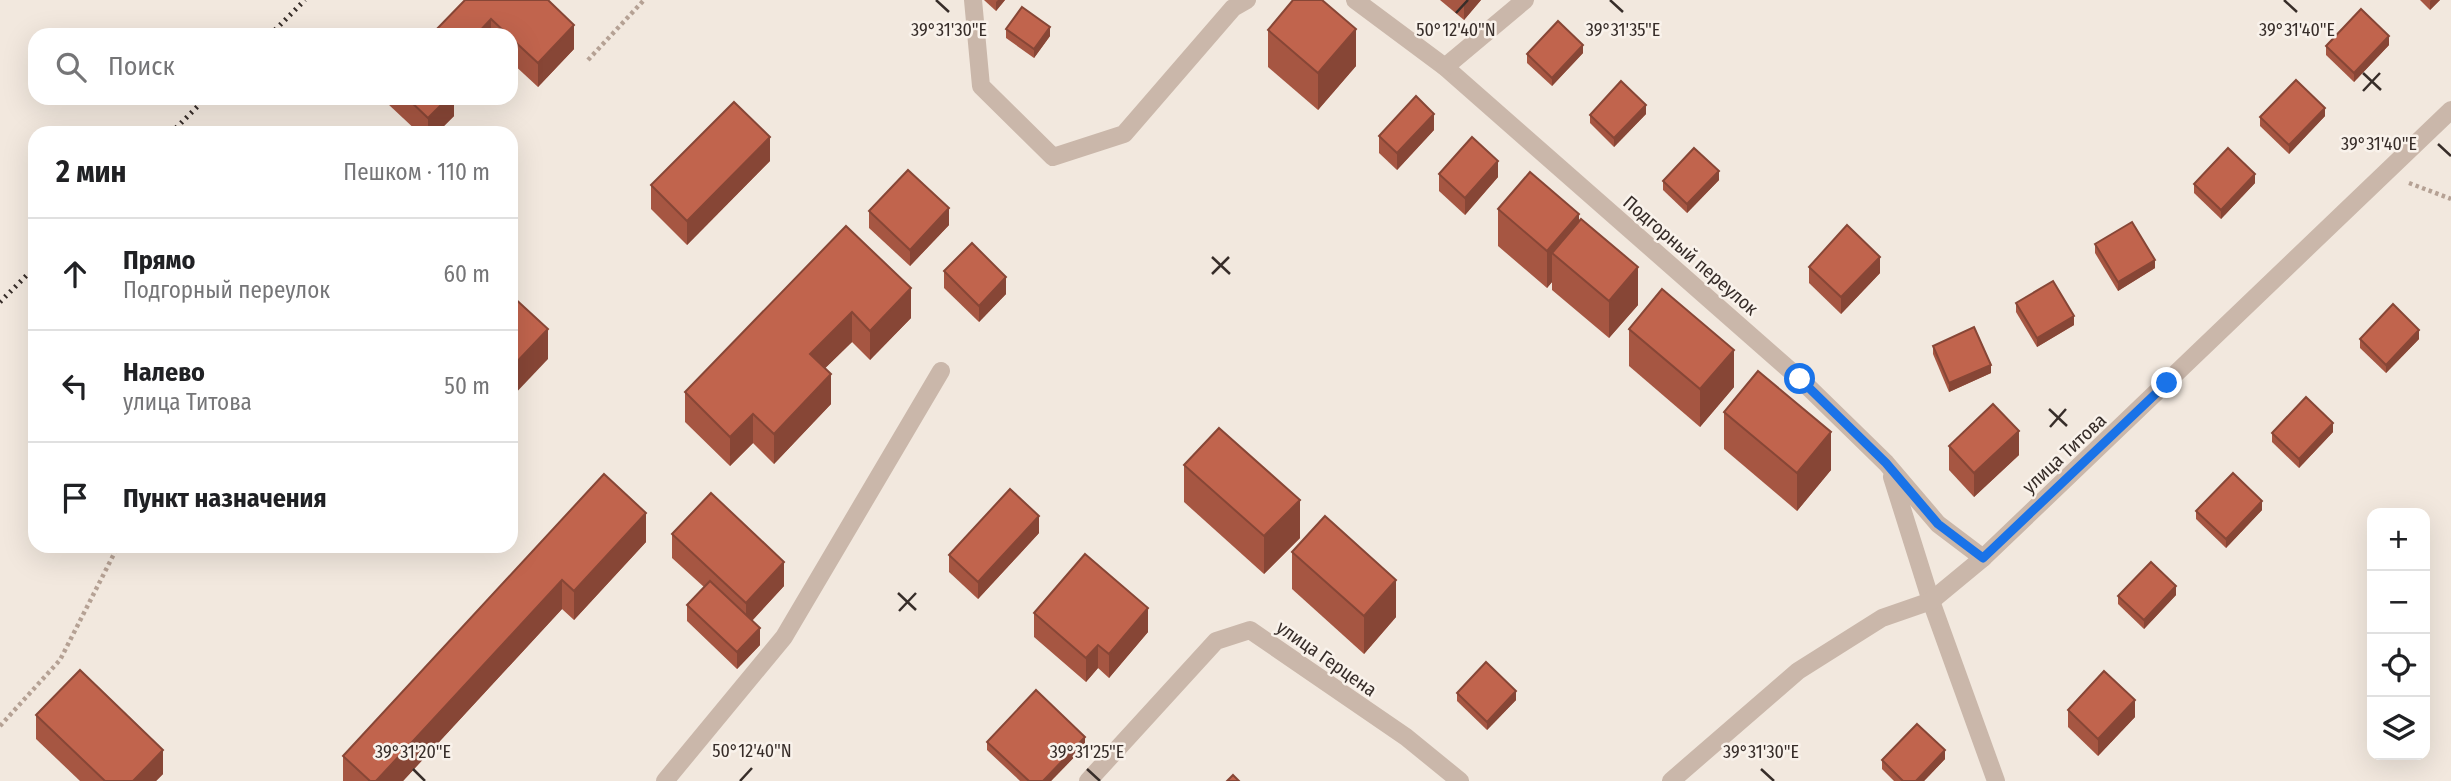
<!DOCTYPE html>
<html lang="ru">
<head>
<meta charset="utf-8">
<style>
	body { margin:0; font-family:"Fira Sans Condensed",sans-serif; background:#f2f2f2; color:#202124 }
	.controls { position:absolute; right:21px; bottom:21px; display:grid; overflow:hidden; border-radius:14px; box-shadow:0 7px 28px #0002 }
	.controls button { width:63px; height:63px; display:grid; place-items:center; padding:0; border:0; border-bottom:2px solid #e0e0e0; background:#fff; color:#202124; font:35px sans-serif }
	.stop { position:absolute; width:21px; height:21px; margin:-16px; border:5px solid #1a73e8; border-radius:50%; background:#fff }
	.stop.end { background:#1a73e8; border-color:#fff; box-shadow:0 2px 7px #0008 }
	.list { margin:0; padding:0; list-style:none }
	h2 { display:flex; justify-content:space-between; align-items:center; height:91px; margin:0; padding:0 28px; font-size:30px }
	h2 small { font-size:23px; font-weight:400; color:#757577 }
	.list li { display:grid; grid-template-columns:46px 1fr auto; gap:21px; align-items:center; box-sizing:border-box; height:112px; padding:0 28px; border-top:2px solid #e0e0e0 }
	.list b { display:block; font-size:26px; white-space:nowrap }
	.list p { margin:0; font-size:23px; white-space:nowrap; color:#757577 }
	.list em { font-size:23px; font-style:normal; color:#757577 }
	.icon { flex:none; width:38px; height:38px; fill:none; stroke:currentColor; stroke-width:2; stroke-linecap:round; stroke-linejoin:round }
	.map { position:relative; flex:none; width:2451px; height:781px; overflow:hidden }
	.search { position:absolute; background:#fff; box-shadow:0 7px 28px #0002; left:28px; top:28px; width:490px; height:77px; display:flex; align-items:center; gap:18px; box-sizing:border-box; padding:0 24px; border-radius:21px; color:#757577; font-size:26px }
	.panel { position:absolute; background:#fff; box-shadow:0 7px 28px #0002; left:28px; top:126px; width:490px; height:427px; border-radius:21px }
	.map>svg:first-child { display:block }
</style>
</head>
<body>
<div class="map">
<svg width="2451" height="781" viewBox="0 0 2451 781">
	<rect width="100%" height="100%" fill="#f2e8de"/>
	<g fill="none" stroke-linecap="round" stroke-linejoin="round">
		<g stroke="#b5a194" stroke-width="4.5" stroke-dasharray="3.5 3.5" stroke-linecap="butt">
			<path d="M588,60l56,-60"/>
			<path d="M2409,183l42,16"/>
			<path d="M0,726l60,-66 58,-114"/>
		</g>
		<g stroke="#cab7aa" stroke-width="18">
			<path d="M973,0l8,86 72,71 71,-23 109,-126 14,-8"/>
			<path d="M1355,0l90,67 355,312 86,84 52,61 45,34"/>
			<path d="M1445,67l80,-67"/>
			<path d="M1892,477l39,124 65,180"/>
			<path d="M665,781l119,-144 157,-266"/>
			<path d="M1088,781l128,-140 34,-11 156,107 54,44"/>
			<path d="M1671,781l127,-110 84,-53 49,-17 52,-43 468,-448"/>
		</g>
		<g stroke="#372d29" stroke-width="5" stroke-dasharray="2 5" stroke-linecap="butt">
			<path d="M270,35l35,-35"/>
			<path d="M171,133l35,-35"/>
			<path d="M0,302l35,-35"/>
		</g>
	</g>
	<g fill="#a65642">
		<path d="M465,0l109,49 -36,38 -27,-25v-27h-80z"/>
		<path d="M984,0h21l-9,11z"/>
		<path d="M1440,0h41l-17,20z"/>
		<path d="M2420,0h20l-10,10z"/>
		<path d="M1006,29l44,7 -16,22 -28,-20z"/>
		<path d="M1268,30l88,36 -38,44 -50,-43z"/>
		<path d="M2389,45l-35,37 -28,-27v-9z"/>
		<path d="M1583,53l-31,33 -25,-23v-9z"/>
		<path d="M388,98h66v18l-17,17h-18l-31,-29z"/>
		<path d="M1646,114l-32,33 -24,-24v-8z"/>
		<path d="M2325,116l-36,38 -29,-28v-9z"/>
		<path d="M1434,130l-37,40 -18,-17v-17z"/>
		<path d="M770,161l-83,84 -36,-36v-24z"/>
		<path d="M1439,174l59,3 -33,38 -26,-24z"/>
		<path d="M1719,180l-32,33 -24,-23v-9z"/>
		<path d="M2255,183l-34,36 -27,-26v-9z"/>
		<path d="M1498,209l81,12 59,84 -29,33 -57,-48v-8l-5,6 -49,-42z"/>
		<path d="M869,211l80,14 -39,41 -41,-38z"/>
		<path d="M846,226l65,92 -41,42 -18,-18 -27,26 6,36 -57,60 -21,-21 -23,23 -45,-44v-30z"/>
		<path d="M2095,244l60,24 -37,23 -23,-38z"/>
		<path d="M1809,267l71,6 -39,41 -32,-31z"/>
		<path d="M944,271l62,23 -27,28 -35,-34z"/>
		<path d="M2016,303l58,22 -37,22 -21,-35z"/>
		<path d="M1629,329l105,58 -34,40 -71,-61z"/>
		<path d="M2360,339h59l-33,34 -26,-25z"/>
		<path d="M1933,346l58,27 -42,19 -16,-38z"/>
		<path d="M1724,412l107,58 -34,41 -73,-62z"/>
		<path d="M2333,432l-34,36 -27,-26v-9z"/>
		<path d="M1949,446l70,9 -45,42 -25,-27z"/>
		<path d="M1184,465l116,73 -36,36 -80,-72z"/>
		<path d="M604,474l42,68 -72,78 -12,-11 -159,172h-60v-25z"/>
		<path d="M2262,510l-36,38 -30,-29v-8z"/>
		<path d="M1039,533l-61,66 -29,-27v-17z"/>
		<path d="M672,534l112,52 -32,35 8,24 -23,24 -50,-48v-16l17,-18 -32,-29z"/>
		<path d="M1292,552l104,65 -32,37 -72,-65z"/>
		<path d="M2176,595l-32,34 -26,-25v-8z"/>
		<path d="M1034,613l114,19 -39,46 -11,-10 -12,14 -52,-45z"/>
		<path d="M1457,693l59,7 -29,30 -30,-29z"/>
		<path d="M2068,710l67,7 -37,39 -30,-29z"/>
		<path d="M36,715l127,59 -7,7h-76l-44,-42z"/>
		<path d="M987,742l98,4 -34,35h-31l-33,-31z"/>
		<path d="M1945,759l-21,22h-30l-12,-12v-9z"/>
	</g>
	<g fill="#874636">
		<path d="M998,0h7l-9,11v-9z"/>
		<path d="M1467,0h14l-17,20v-17z"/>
		<path d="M2431,0h9l-10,10v-9z"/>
		<path d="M491,19v16h-15z"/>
		<path d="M574,25v24l-36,38v-24z"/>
		<path d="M1050,27v9l-16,22v-9z"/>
		<path d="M1356,29v37l-38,44v-37z"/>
		<path d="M2389,36v9l-35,37v-9z"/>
		<path d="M1583,45v8l-31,33v-8z"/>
		<path d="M448,98h6v18l-17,17h-9v-15z"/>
		<path d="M1646,105v9l-32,33v-9z"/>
		<path d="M2325,108v8l-36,38v-9z"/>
		<path d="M1434,114v16l-37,40v-17z"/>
		<path d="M770,137v24l-83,84v-24z"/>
		<path d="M1498,161v16l-33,38v-17z"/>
		<path d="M1719,171v9l-32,33v-9z"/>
		<path d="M2255,174v9l-34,36v-9z"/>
		<path d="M949,208v17l-39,41v-16z"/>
		<path d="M1579,214v37l-27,2v29l-5,6v-37z"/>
		<path d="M1880,257v16l-39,41v-17z"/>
		<path d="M2155,260v8l-37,23v-9z"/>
		<path d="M1638,267v38l-29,33v-37z"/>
		<path d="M1006,277v17l-27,28v-16z"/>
		<path d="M911,288v30l-41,42v-29z"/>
		<path d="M852,312v30l-42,41v-29z"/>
		<path d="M2074,316v9l-37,22v-9z"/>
		<path d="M548,329v30l-37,39v-30z"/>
		<path d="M2419,330v9l-33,34v-8z"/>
		<path d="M1734,350v37l-34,40v-38z"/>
		<path d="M1991,365v8l-42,19v-9z"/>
		<path d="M831,374v30l-57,60v-30z"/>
		<path d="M753,414v29l-23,23v-29z"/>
		<path d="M2333,423v9l-34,36v-9z"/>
		<path d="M2019,431v24l-45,42v-24z"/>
		<path d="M1831,432v38l-34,41v-38z"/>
		<path d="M1300,500v38l-36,36v-38z"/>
		<path d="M2262,501v9l-36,38v-9z"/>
		<path d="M646,513v29l-72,78v-29z"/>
		<path d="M1039,516v17l-61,66v-17z"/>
		<path d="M784,562v24l-38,41v-24z"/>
		<path d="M562,580v29l-159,172h-27z"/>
		<path d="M1396,580v37l-32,37v-38z"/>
		<path d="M2176,586v9l-32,34v-9z"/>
		<path d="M1148,608v24l-39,46v-24z"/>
		<path d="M760,628v17l-23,24v-17z"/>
		<path d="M1098,645v23l-12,14v-24z"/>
		<path d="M1516,691v9l-29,30v-8z"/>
		<path d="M2135,700v17l-37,39v-17z"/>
		<path d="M1085,737v9l-34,35h-8z"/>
		<path d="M163,750v24l-7,7h-23z"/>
		<path d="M1945,750v9l-21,22h-8z"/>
	</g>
	<g fill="#c1644d" stroke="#874636" stroke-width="2">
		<path d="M465,0h83l26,25 -36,38 -27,-25v-3h-3l-17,-16 -15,16h-45z"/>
		<path d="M1293,0h29l34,29 -38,44 -50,-43z"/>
		<path d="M1022,7l28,20 -16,22 -28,-20z"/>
		<path d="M2361,9l28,27 -35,37 -28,-27z"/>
		<path d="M1558,21l25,24 -31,33 -25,-24z"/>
		<path d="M2296,80l29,28 -36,37 -29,-28z"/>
		<path d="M1621,81l25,24 -32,33 -24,-23z"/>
		<path d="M1416,96l18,18 -37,39 -18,-17z"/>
		<path d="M407,98h41l-20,20z"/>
		<path d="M734,102l36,35 -83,84 -36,-36z"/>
		<path d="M1472,137l26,24 -33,37 -26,-24z"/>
		<path d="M1694,148l25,23 -32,33 -24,-23z"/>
		<path d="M2228,148l27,26 -34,36 -27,-26z"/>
		<path d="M908,170l41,38 -39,42 -41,-39z"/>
		<path d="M1530,172l49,42 -32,37 -49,-42z"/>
		<path d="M1581,219l57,48 -29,34 -57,-48z"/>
		<path d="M2132,222l23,38 -37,22 -23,-38z"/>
		<path d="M1847,225l33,32 -39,40 -32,-30z"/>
		<path d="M846,226l65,62 -41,43 -18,-19 -42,42 21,20 -57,60 -21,-20 -23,23 -45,-45z"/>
		<path d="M972,243l34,34 -27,29 -35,-35z"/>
		<path d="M2053,281l21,35 -37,22 -21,-35z"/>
		<path d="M1662,289l72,61 -34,39 -71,-60z"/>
		<path d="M511,295l37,34 -37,39z"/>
		<path d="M2393,304l26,26 -33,35 -26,-26z"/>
		<path d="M1974,327l17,38 -42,18 -16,-37z"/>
		<path d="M1758,371l73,61 -34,41 -73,-61z"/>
		<path d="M2306,397l27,26 -34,36 -27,-26z"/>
		<path d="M1993,404l26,27 -45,42 -25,-27z"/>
		<path d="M1219,428l81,72 -36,36 -80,-71z"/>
		<path d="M2233,473l29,28 -36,38 -30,-28z"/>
		<path d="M604,474l42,39 -72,78 -12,-11 -186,201h-6l-27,-25z"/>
		<path d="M1010,489l29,27 -61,66 -29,-27z"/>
		<path d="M711,493l73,69 -38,41 -74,-69z"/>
		<path d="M1325,516l71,64 -32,36 -72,-64z"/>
		<path d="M1085,554l63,54 -39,46 -11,-9 -12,13 -52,-45z"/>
		<path d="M2151,562l25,24 -32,34 -26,-24z"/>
		<path d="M710,581l50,47 -23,24 -50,-47z"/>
		<path d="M1486,662l30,29 -29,31 -30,-29z"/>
		<path d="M80,670l83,80 -30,31h-28l-69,-66z"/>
		<path d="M2104,671l31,29 -37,39 -30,-29z"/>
		<path d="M1036,690l49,47 -42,44h-14l-42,-39z"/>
		<path d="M1917,724l28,26 -29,31h-13l-21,-21z"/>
		<path d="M1233,775l6,6h-12z"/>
	</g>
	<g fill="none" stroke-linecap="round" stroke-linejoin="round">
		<path stroke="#1a73e8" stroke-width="9" d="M1800,379l86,84 52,61 45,34 184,-175"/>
	</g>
	<path fill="none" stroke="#372d29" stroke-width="2.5" d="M936,0l13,12M1610,0l13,12M2284,0l13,12M1456,13l12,-13M2363,73l18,17M2363,91l17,-18M2438,144l13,12M1212,257l18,17M1212,274l17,-17M2049,409l18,17M2050,427l16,-18M898,593l18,17M899,611l17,-18M413,769l12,12M1087,769l13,12M1761,769l13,12M740,781l12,-13"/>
	<g text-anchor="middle" stroke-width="5" stroke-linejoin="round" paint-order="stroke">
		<g font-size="19" fill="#372d29" stroke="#f9f2eb">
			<text transform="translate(1691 255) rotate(41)" y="7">Подгорный переулок</text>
			<text transform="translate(2064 453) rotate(-43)" y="7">улица Титова</text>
			<text transform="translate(1327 658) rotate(35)" y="7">улица Герцена</text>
		</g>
	</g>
	<g font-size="18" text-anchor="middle" fill="#372d29" stroke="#f9f2eb" stroke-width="5" stroke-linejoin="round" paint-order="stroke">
		<text x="949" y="36">39°31'30"E</text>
		<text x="1623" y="36">39°31'35"E</text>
		<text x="2297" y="36">39°31'40"E</text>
		<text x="1456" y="36">50°12'40"N</text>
		<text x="2379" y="150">39°31'40"E</text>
		<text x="752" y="757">50°12'40"N</text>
		<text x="413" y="758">39°31'20"E</text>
		<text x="1087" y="758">39°31'25"E</text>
		<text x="1761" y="758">39°31'30"E</text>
	</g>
</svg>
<div class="controls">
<button>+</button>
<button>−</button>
<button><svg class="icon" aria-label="locate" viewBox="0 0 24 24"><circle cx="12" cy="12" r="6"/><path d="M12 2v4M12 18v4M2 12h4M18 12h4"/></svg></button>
<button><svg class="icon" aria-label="layers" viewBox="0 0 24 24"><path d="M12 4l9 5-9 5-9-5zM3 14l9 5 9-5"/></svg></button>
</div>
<div class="stop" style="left:1800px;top:379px"></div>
<div class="stop end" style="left:2167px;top:383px"></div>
<div class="search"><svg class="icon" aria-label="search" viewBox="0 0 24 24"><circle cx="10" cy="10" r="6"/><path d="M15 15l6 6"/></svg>Поиск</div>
<section class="panel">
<h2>2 мин<small>Пешком · 110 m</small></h2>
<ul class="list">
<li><svg class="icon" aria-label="ahead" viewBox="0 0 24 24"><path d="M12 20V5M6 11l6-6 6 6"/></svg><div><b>Прямо</b><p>Подгорный переулок</p></div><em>60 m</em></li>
<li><svg class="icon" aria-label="left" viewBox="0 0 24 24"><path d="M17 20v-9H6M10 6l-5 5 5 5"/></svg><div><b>Налево</b><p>улица Титова</p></div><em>50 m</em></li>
<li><svg class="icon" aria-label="arrive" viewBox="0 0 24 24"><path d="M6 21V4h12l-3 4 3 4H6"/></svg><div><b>Пункт назначения</b></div></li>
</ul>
</section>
</div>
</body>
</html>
